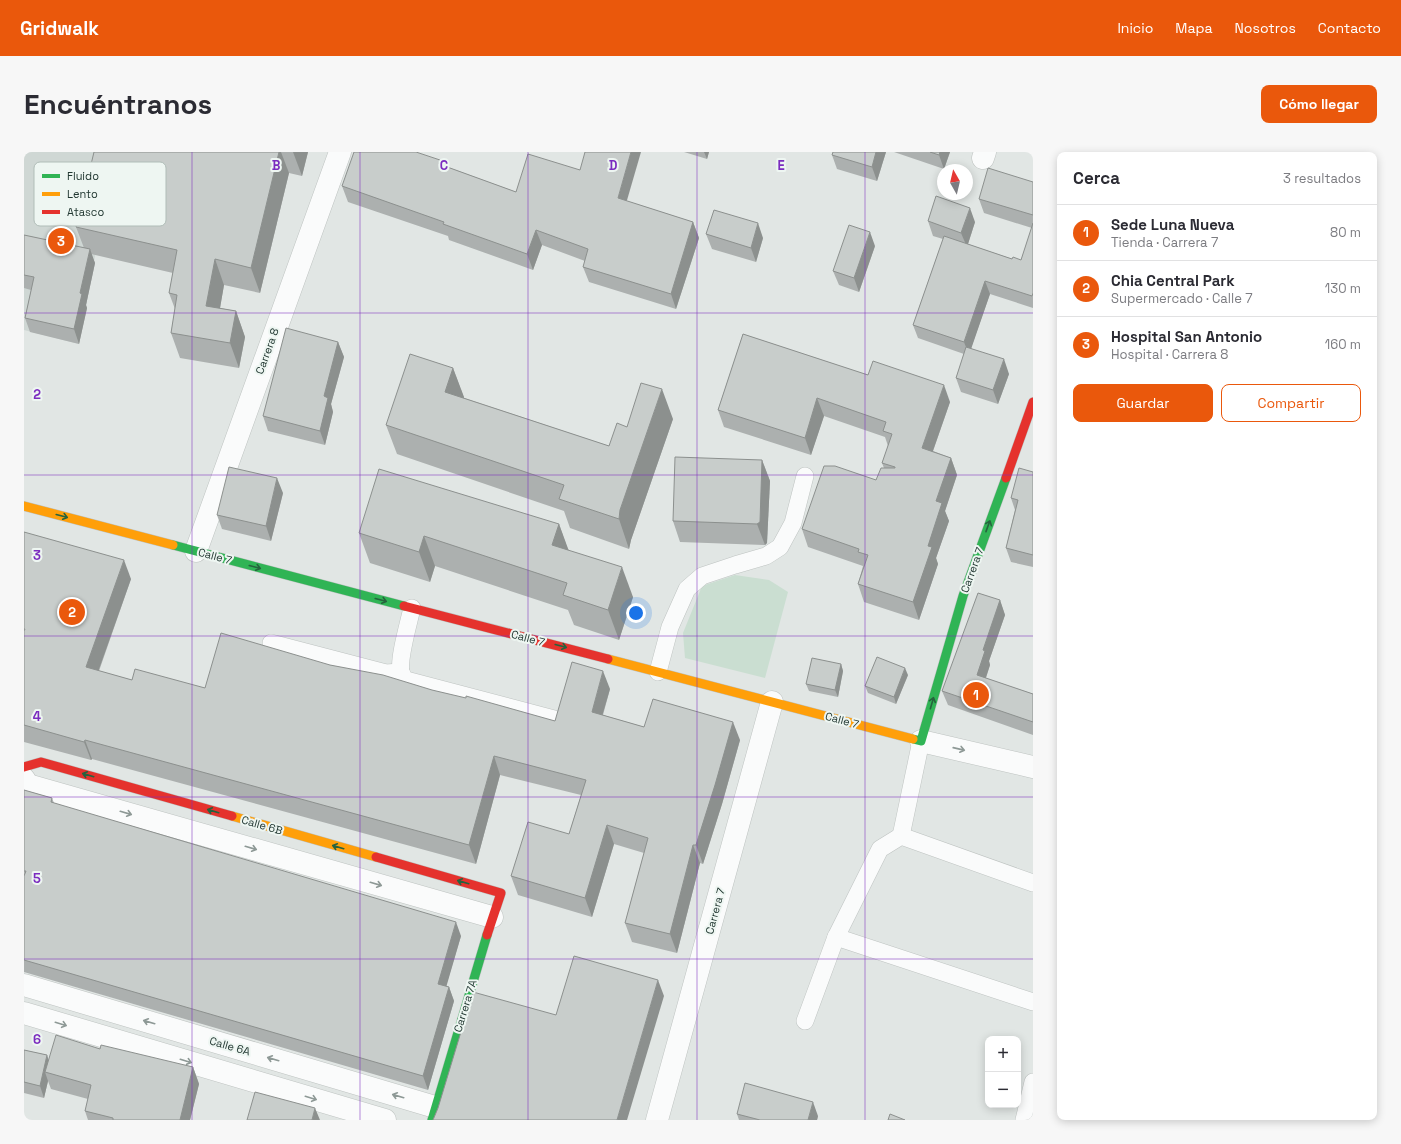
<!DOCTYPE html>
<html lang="es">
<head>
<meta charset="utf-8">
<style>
	body { margin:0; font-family:"Space Grotesk",sans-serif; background:#f7f7f7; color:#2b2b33 }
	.controls { position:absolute; right:12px; bottom:12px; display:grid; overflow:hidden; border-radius:8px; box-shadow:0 2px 10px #0003 }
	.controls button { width:36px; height:36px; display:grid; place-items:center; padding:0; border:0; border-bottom:1px solid #e1e1e2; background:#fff; color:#2b2b33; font:20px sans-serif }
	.compass { position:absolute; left:913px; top:12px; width:36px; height:36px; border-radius:50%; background:#fff; box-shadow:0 2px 10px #0003; rotate:352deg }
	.you { position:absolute; left:612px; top:461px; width:14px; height:14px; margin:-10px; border:3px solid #fff; border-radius:50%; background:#1a73e8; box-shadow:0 0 0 6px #1a73e833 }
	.badge { display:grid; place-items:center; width:26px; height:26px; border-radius:50%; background:#ea580c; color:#fff; font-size:13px; font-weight:700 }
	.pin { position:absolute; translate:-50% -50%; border:2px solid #fff; box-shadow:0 1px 4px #0006 }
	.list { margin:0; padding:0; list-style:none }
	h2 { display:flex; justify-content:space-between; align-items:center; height:52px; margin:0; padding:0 16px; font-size:17px }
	h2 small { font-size:13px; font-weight:400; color:#7c7c81 }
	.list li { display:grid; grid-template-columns:26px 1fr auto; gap:12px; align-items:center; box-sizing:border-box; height:56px; padding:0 16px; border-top:1px solid #e1e1e2 }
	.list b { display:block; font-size:15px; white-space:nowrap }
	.list p { margin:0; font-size:13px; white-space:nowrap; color:#7c7c81 }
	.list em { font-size:13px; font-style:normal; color:#7c7c81 }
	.actions { display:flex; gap:8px; padding:12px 16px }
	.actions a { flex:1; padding:9px 0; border:1px solid #ea580c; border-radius:8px; text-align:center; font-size:14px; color:#ea580c }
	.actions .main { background:#ea580c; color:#fff }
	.map { position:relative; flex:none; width:1009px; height:968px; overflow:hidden; border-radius:8px }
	header { display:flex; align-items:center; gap:24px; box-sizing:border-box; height:56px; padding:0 20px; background:#ea580c; color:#fff }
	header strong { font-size:19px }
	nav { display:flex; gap:22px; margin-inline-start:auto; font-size:14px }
	.intro { display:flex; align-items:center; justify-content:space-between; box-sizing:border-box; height:96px; padding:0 24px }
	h1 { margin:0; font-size:28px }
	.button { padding:10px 18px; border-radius:8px; background:#ea580c; color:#fff; font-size:14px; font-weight:700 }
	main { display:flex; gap:24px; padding:0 24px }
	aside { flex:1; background:#fff; border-radius:8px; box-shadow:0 2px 10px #0003 }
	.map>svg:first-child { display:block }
</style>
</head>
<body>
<header>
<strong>Gridwalk</strong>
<nav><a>Inicio</a><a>Mapa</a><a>Nosotros</a><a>Contacto</a></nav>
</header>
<div class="intro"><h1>Encuéntranos</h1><a class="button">Cómo llegar</a></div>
<main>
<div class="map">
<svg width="1009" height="968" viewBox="0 0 1009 968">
	<rect width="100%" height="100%" fill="#e1e6e4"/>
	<path fill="#cfd7d4" d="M0,0h90l-35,192 -55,-14z"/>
	<path fill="#caded1" d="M711,423l34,5 19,12 -23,86 -80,-20 -2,-25 19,-47z"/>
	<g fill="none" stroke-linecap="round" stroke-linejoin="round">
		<g stroke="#bec3c1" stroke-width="18">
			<g id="lane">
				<path d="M388,456c-3,14 -14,51 -11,64 1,3 3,6 5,8l148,39"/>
				<path d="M247,491l115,30 15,-1"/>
				<path d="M634,520l12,-45 17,-38 15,-13 33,-11 31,-9 14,-9 13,-24 12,-47"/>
				<path d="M877,684l20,-95"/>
				<path d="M812,785l197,65"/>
				<path d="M781,869l31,-84 44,-88 21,-13 132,47"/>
				<path d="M1000,968l9,-38"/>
			</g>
		</g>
		<g stroke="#bec3c1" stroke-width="23">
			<g id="street">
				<path d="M959,6l2,-6"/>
				<path d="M172,399l144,-399"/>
				<path d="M897,589l112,26"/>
				<path d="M0,627l4,6 464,132"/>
				<path d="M0,833l411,122"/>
				<path d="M0,861l361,107"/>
				<path d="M633,968l115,-418"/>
			</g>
		</g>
		<g stroke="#bec3c1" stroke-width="10">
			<g id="fast">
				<path d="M149,393l231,61"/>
				<path d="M889,587l8,2 42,-145 43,-118"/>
				<path d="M408,968l55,-185"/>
			</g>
		</g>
		<g stroke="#bec3c1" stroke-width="10">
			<g id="slow">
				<path d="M0,354l149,39"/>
				<path d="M584,507l305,80"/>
				<path d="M208,664l144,41"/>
			</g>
		</g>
		<g stroke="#bec3c1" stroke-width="10">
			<g id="jam">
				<path d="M982,326l27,-76"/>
				<path d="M380,454l204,53"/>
				<path d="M0,615l17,-5 191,54"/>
				<path d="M352,705l125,36 -14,42"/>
			</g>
		</g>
		<use href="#lane" stroke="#fafbfb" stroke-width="17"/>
		<use href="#street" stroke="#fafbfb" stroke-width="22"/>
		<use href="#fast" stroke="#30b455" stroke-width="9"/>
		<use href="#slow" stroke="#ff9f0a" stroke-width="9"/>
		<use href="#jam" stroke="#e5322d" stroke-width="9"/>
	</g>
	<g fill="#acb0af">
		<path d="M70,0h214l-6,24 -13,-3 -29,120 -36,-8 -4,23 16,3 9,26 -6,31 -59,-10 -9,-25 4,-24 -6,-16 4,-20 -82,-19 4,9 -9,42 1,3 -8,36 -49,-12 -5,-14 6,-28 -7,-2v-53l60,13 -8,-21z"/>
		<path d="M660,0h25l-2,7z"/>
		<path d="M809,0h53l-9,29 -40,-12 -5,-14z"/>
		<path d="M870,0h56l-6,17z"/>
		<path d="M416,8l2,5 74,27 111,9 66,21 6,16 -23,71 -87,-27 -6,-15 2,-6 -43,-16 -9,25 -84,-30 -1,-4 -100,-34 -6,-16z"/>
		<path d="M1009,30v126l-43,-14 -19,54 38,26 -11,30 -37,-12 -5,-14 8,-24 -46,-16 -5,-13 30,-86 -10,-3 -5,-15 47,1 -7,22 44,15 9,1 11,-32 -48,-15 -5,-14z"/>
		<path d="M682,82l57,4 -7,24 -44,-13z"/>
		<path d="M851,94l-16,46 -20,-7 -6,-14z"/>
		<path d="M719,182l207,68 -17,49 18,7 6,17 -12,36 4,10 -13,37 2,6 -19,56 -55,-18 -6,-18 5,-18 -55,-19 -6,-18 74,-49 8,-12 -2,-5 6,-17 -3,-9 -61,-21 -13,39 -87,-28 -6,-17z"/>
		<path d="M314,190l6,15 -13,47 2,8 -8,33 -57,-14 -5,-15z"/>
		<path d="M429,216l11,30 145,48 18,-19 46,-8 -42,121 -2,9 -59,-21 -6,-17 -167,-57 -11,-29z"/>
		<path d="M738,308l8,21 -3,62 -2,2 -85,-3 -7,-21z"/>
		<path d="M1009,320v95l-22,-5 -5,-14 9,-38 -4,-12z"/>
		<path d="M259,341l-12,48 -49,-12 -5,-14z"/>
		<path d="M535,372l9,26 65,47 -14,43 -45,-15 -6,-15 -133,-44 -5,16 -60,-19 -11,-30z"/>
		<path d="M0,380l107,47 -32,92 33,9 73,8 125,-23 225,56 55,-32 -7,26 41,12 96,13 -18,64 -19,60 -3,-1 -23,90 -45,-11 -7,-19 19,-70 -30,-9 -22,73 -74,-22 -7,-19 58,-42 12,-39 -81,-20 -24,89 -384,-105 -1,1 -67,-18z"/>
		<path d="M976,448l5,15 -16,46 1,4 -4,13 47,16v41l-85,-30 -6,-14z"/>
		<path d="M817,512l2,7 -5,26 -29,-6 -3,-7z"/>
		<path d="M884,523l-12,29 -28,-11 -3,-7z"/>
		<path d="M0,638l28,8 2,5 407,133 -15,50 3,1 5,14 -26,89 -404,-118z"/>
		<path d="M76,897l93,18 6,17 -9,36h-102l-3,-9 3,-12 -37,-10 -3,-8 -4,17 -20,-5v-43l23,5 1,5z"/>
		<path d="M713,962l81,2 -1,4h-78z"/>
	</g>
	<g fill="#8c908e">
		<path d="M255,0h2l8,21 -29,120 -9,-25z"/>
		<path d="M269,0h15l-6,24z"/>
		<path d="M607,0h10l-18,62 -5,-16z"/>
		<path d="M680,0h5l-2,7z"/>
		<path d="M852,0h10l-9,29 -5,-14z"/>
		<path d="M916,0h10l-6,17 -5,-14z"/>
		<path d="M946,56l5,14 -8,25 -6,-14z"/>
		<path d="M669,70l6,16 -23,71 -5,-15z"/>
		<path d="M734,71l5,15 -7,24 -5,-14z"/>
		<path d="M512,78l6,15 -9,25 -6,-16z"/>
		<path d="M846,80l5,14 -16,46 -5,-14z"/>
		<path d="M66,97l5,14 -9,42 1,3 -8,36 -5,-15 6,-36z"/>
		<path d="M191,107l9,26 -8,46 -10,-25z"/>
		<path d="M961,129l5,13 -21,61 -5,-13z"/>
		<path d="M212,159l9,26 -6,31 -9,-25z"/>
		<path d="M314,190l6,15 -13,47 2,8 -8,33 -5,-14 4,-35z"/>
		<path d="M980,207l5,15 -11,30 -5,-14z"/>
		<path d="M429,216l11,29 -8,24 -11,-29z"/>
		<path d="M920,233l6,17 -22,63 -6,-17z"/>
		<path d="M638,237l11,30 -42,121 -2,9 -10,-30 1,-9z"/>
		<path d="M793,246l7,18 -13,39 -6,-17z"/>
		<path d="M927,306l6,17 -12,36 4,10 -13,37 2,6 -19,56 -6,-18 15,-56 8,-45z"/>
		<path d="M738,308l8,21 -3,62 -2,2 -8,-21z"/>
		<path d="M253,326l6,15 -12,48 -5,-15z"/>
		<path d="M535,372l11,30 -18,-9z"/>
		<path d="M400,384l11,30 -5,16 -11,-30z"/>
		<path d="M100,408l7,19 -38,107 -7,-19z"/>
		<path d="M598,415l11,30 -14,43 -11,-30z"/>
		<path d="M976,448l5,15 -16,46 1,4 -8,24 -5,-14 6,-25z"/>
		<path d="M817,512l2,7 -5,26 -3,-7z"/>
		<path d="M881,516l3,7 -12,29 -2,-7z"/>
		<path d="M579,519l7,18 -12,41 -6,-18z"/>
		<path d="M709,570l7,18 -18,64 -19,60 -7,-19z"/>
		<path d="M61,588l7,19 -1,1 -7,-18z"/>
		<path d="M470,604l6,19 -24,89 -7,-19z"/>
		<path d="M583,673l7,19 -22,73 -7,-19z"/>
		<path d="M669,693l7,18 -23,90 -7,-19z"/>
		<path d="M432,770l5,14 -18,62 -5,-14z"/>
		<path d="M634,828l6,16 -37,124h-10z"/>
		<path d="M425,835l5,14 -26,89 -5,-14z"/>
		<path d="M23,903l4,12 -6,5 3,9 -4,17 -4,-12z"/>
		<path d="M169,915l6,17 -9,36h-10z"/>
		<path d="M789,950l5,14 -1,4h-9z"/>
		<path d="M291,956l5,12h-8z"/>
	</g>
	<g fill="#c8cdcb" stroke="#8c908e">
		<path d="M70,0h185l-28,116 -36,-9 -9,47 30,5 -6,32 -59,-10 6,-38 -8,-2 8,-43 -101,-23z"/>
		<path d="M330,0h62l24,8 -1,4 77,28 12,-38 52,16 5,-18h46l-13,46 75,24 -22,72 -88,-27 5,-18 -52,-19 -9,24 -84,-30 1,-2 -102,-36z"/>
		<path d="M809,0h43l-4,15 -40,-12z"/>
		<path d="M906,0h10l-1,3z"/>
		<path d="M964,16l45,14v33l-54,-16z"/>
		<path d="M912,44l34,12 -9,25 -33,-12z"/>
		<path d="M690,58l44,13 -7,25 -45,-14z"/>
		<path d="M1009,71v70l-1,3 -47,-15 -21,61 -51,-17 31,-89 68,23 1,-2 8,3z"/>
		<path d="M825,73l21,7 -16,46 -21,-7z"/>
		<path d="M0,83l66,14 -10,44 2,1 -8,35 -49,-11 9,-41 -10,-2z"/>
		<path d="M262,176l52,14 -14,54 4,2 -8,33 -57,-15z"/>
		<path d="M719,182l125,41 5,-14 71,24 -22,63 29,10 -15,43 6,2 -14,43 4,1 -19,55 -55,-18 10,-29 -10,-3 1,-3 -57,-20 22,-63h11l41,14 5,-12h14v-1l-13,-4 10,-29 -9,-3 3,-9 -69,-24 -12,40 -87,-28z"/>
		<path d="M942,195l38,12 -11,31 -37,-12z"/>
		<path d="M386,202l43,14 -8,24 164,54 8,-23 10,4 14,-44 21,6 -42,121 -1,9 -60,-20 5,-14 -178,-60z"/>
		<path d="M651,305l87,3 -2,62 -3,2 -84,-3z"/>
		<path d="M205,315l48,11 -11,48 -49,-11z"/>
		<path d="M995,316l14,4v83l-27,-7 12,-48 -7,-2z"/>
		<path d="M355,317l180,55 -7,21 70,22 -14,43 -45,-15 4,-12 -143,-47 -5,16 -60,-19z"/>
		<path d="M0,380l100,28 -38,107 46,13 3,-11 70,19 16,-55 109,32 53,10 49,15 34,8v-2l89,25 17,-59 31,9 -11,41 52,15 9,-28 80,23 -18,63 -19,60h-3l-23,89 -45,-11 23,-85 -41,-13 -22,73 -74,-22 17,-54 41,12 17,-54 -92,-24 -25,89 -384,-105 -1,2 -60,-17v-94l1,-2h-1z"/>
		<path d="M954,441l22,7 -17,50 2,1 -8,24 56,19v28l-91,-31z"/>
		<path d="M853,505l28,11 -11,29 -29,-11z"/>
		<path d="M788,506l29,6 -6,26 -29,-6z"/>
		<path d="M0,638l28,8 -1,4 405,120 -18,62 11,3 -26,89 -399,-116v-84l2,-5h-2z"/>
		<path d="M550,804l84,24 -41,140h-184l5,-12 35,-116 83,23z"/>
		<path d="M32,883l44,14 1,-4 92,22 -13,53h-67v-2l-28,-7 6,-26 -46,-13z"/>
		<path d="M0,898l23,5 -7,31 -16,-4z"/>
		<path d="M721,931l68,19 -5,18h-48l-23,-6z"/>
		<path d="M231,940l60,16 -3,12h-65z"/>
		<path d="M866,962l15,6h-17z"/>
	</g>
	<defs><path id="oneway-shaft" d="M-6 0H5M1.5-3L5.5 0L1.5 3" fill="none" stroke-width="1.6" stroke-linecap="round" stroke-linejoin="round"/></defs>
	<g stroke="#26633e">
		<use href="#oneway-shaft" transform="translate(38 364) rotate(15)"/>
		<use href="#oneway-shaft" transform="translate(964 374) rotate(-70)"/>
		<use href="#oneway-shaft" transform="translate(231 415) rotate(15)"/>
		<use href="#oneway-shaft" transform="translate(357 448) rotate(15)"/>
		<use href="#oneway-shaft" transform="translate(537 494) rotate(15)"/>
		<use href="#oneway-shaft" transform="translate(908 551) rotate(-74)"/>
		<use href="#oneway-shaft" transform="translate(64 623) rotate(-164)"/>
		<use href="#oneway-shaft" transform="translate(189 659) rotate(-164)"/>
		<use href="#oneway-shaft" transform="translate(314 695) rotate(-164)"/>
		<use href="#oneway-shaft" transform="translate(439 730) rotate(-164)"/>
	</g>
	<g stroke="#8e9996">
		<use href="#oneway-shaft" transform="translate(935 597) rotate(13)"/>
		<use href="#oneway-shaft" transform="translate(102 661) rotate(16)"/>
		<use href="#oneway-shaft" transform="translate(227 696) rotate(16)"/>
		<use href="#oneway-shaft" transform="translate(352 732) rotate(16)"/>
		<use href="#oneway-shaft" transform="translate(125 870) rotate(-164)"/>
		<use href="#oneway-shaft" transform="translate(37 872) rotate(17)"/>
		<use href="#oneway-shaft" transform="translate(249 907) rotate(-164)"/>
		<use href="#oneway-shaft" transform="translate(162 909) rotate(17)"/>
		<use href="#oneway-shaft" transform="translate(374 944) rotate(-164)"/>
		<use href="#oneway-shaft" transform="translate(287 946) rotate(17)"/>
	</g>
	<path fill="none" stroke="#7b2cbf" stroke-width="1" stroke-opacity="0.55" d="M168,0v968M336,0v968M504,0v968M673,0v968M841,0v968M0,161h1009M0,323h1009M0,484h1009M0,645h1009M0,807h1009"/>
	<g text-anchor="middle" stroke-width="4" stroke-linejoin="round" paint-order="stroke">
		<g font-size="11" fill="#213731" stroke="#eef6f2">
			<text transform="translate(243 199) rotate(-70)" y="4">Carrera 8</text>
			<text transform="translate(191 404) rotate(15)" y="4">Calle 7</text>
			<text transform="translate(948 418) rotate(-70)" y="4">Carrera 7</text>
			<text transform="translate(504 486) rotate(15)" y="4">Calle 7</text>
			<text transform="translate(818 568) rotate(15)" y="4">Calle 7</text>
			<text transform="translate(238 673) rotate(16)" y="4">Calle 6B</text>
			<text transform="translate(691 759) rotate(-75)" y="4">Carrera 7</text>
			<text transform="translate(441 854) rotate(-73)" y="4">Carrera 7A</text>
			<text transform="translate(206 894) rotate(16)" y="4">Calle 6A</text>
		</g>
	</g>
	<rect x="10" y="10" width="132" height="64" rx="6" fill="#eef6f2" stroke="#b0bdb8" stroke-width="1"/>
	<rect x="18" y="22" width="18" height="4" fill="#30b455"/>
	<rect x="18" y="40" width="18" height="4" fill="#ff9f0a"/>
	<rect x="18" y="58" width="18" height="4" fill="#e5322d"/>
	<g font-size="11" fill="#213731">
		<text x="43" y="28">Fluido</text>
		<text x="43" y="46">Lento</text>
		<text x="43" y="64">Atasco</text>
	</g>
	<g font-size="13" text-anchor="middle" font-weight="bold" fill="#7b2cbf" stroke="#eef6f2" stroke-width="4" stroke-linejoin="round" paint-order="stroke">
		<text x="252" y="18">B</text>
		<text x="420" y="18">C</text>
		<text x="589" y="18">D</text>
		<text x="757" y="18">E</text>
		<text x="13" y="247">2</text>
		<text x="13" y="408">3</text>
		<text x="13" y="569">4</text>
		<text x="13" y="731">5</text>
		<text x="13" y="892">6</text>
	</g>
</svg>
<div class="controls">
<button>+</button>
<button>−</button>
</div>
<svg class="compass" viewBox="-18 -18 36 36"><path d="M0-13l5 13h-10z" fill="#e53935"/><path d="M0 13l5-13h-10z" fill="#7c7c81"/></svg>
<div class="you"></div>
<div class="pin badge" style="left:952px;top:543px">1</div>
<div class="pin badge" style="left:48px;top:460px">2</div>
<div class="pin badge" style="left:37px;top:89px">3</div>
</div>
<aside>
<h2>Cerca<small>3 resultados</small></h2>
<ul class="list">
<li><span class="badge">1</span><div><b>Sede Luna Nueva</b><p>Tienda · Carrera 7</p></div><em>80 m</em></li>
<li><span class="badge">2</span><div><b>Chia Central Park</b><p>Supermercado · Calle 7</p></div><em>130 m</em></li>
<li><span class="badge">3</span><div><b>Hospital San Antonio</b><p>Hospital · Carrera 8</p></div><em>160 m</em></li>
</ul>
<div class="actions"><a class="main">Guardar</a><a>Compartir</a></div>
</aside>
</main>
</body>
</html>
